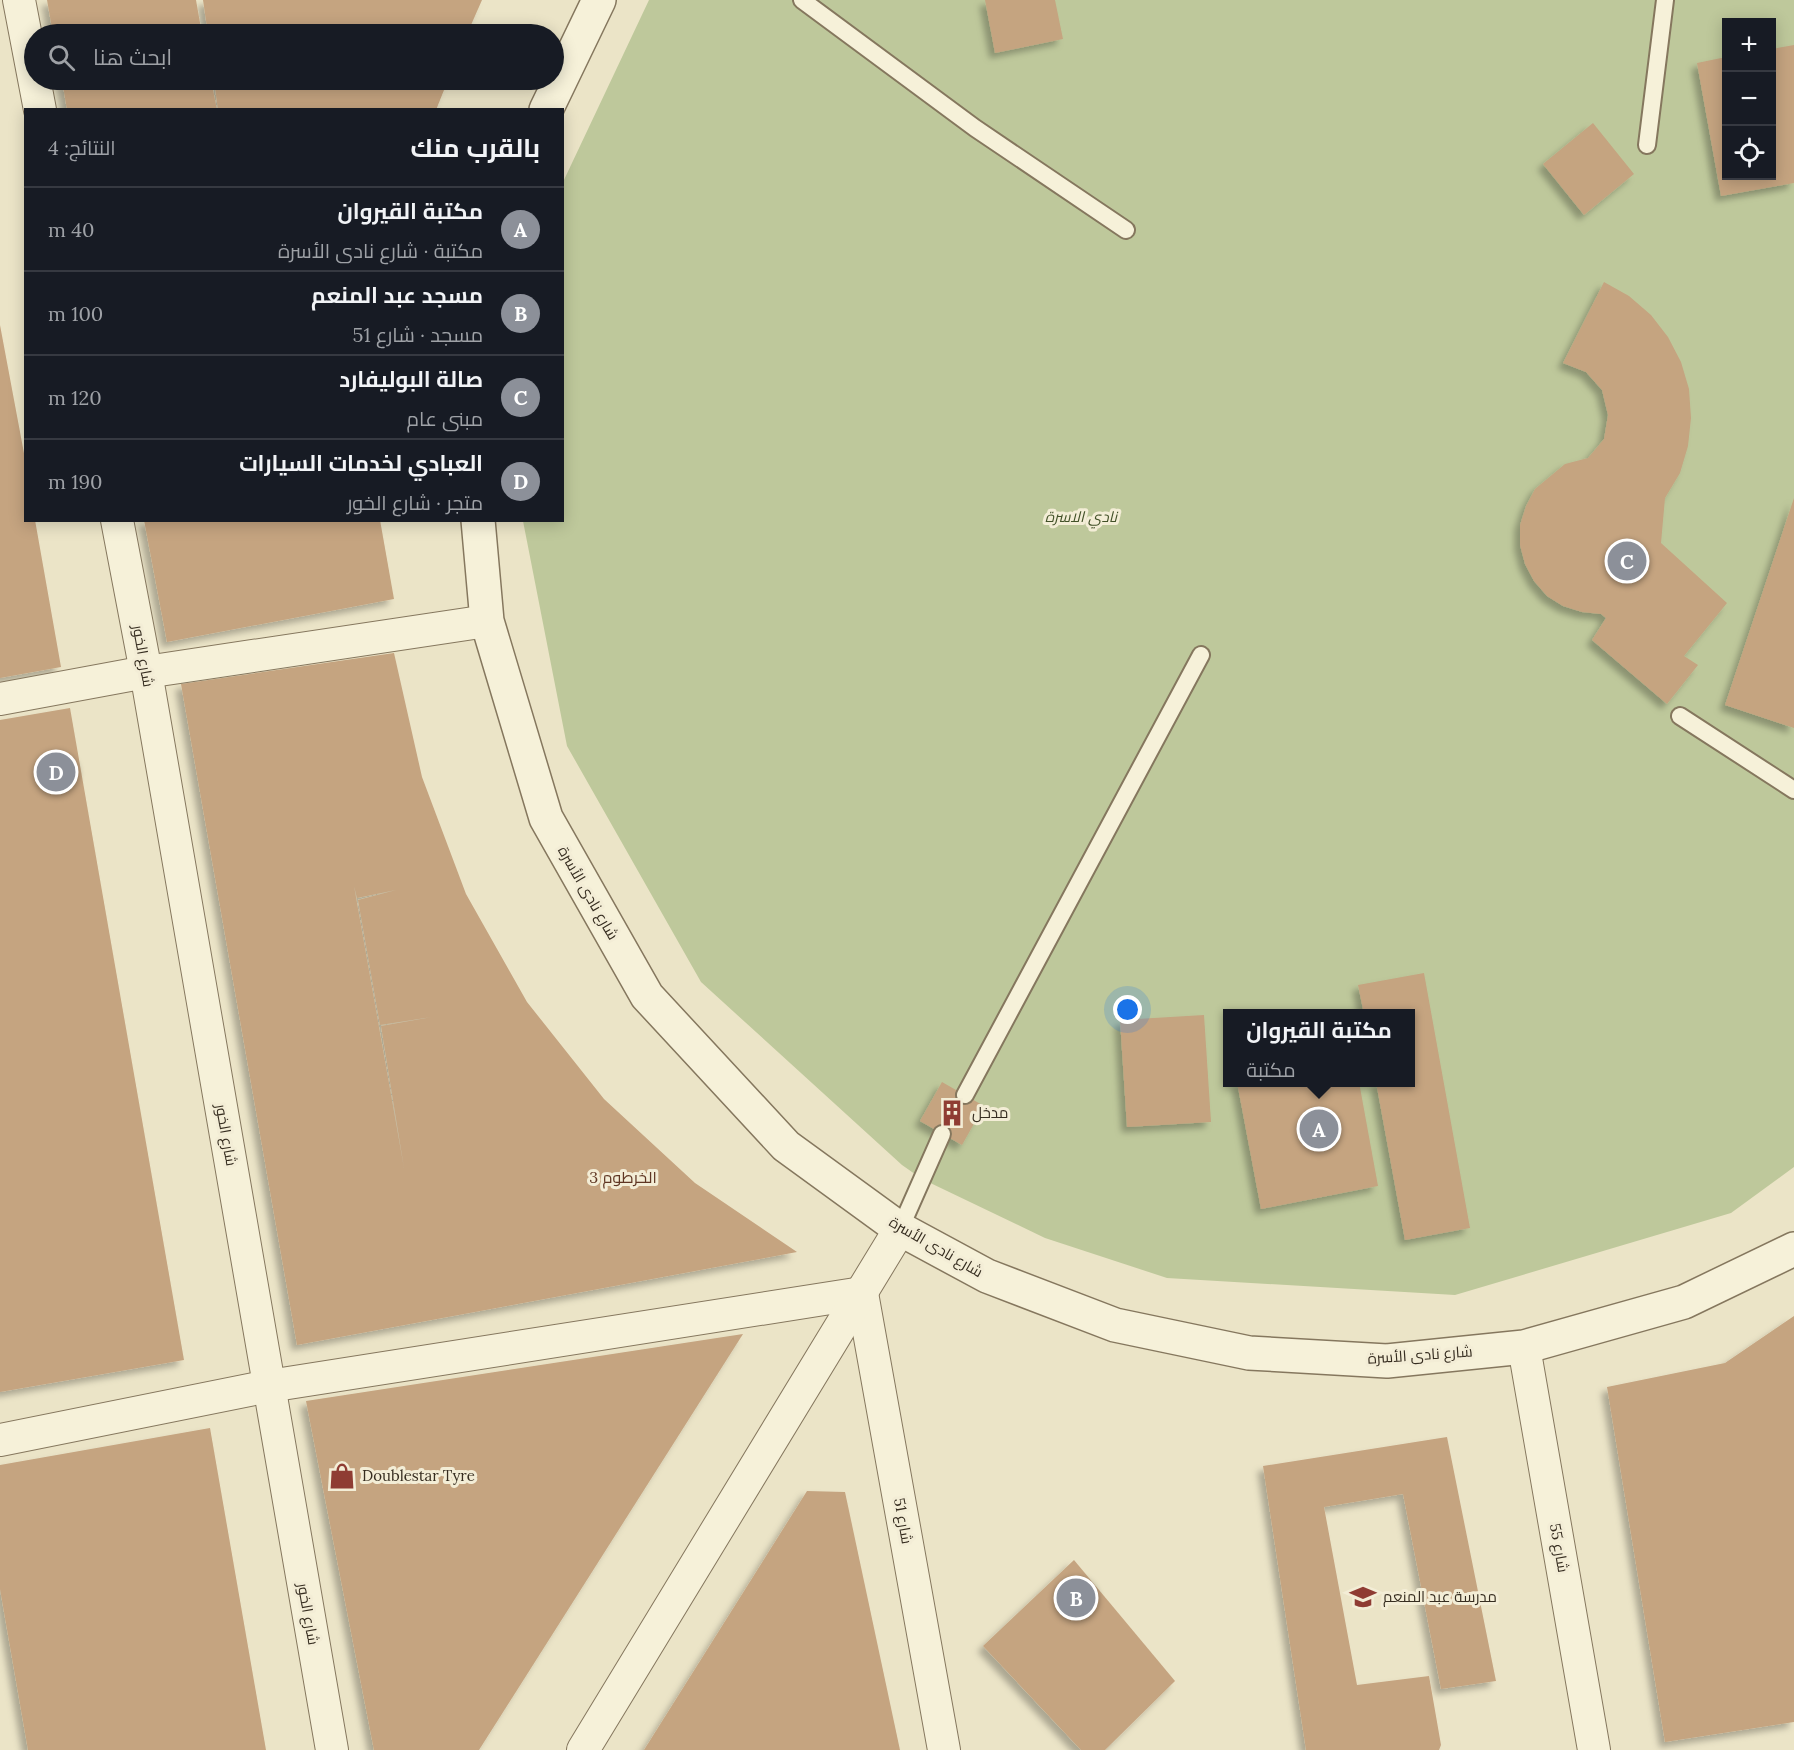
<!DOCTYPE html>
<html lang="ar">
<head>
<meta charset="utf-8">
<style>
	body { margin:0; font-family:Lora,Cairo,serif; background:#242831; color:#f1f3f6; direction:rtl }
	.controls { position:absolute; right:18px; top:18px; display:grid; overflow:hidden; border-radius:0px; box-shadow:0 3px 15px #0003 }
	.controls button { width:54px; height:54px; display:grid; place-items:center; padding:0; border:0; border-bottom:2px solid #363941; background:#171b24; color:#f1f3f6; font:30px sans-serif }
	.you { position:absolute; left:1128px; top:1010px; width:21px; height:21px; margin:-15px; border:4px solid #fff; border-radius:50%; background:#1a73e8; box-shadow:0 0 0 9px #1a73e833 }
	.badge { display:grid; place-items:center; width:39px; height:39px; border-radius:50%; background:#8c9099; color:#fff; font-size:20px; font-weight:700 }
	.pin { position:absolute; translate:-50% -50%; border:3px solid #fff; box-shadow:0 2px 6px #0006 }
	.popup { position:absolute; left:1223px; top:1009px; width:192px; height:78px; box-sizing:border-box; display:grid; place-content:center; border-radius:0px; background:#171b24; filter:drop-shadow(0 2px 4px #0005); font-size:20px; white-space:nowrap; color:#9ea1a6 }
	.popup b { font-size:22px; color:#f1f3f6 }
	.popup::after { content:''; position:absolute; left:50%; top:100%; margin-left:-12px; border:12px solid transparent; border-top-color:#171b24 }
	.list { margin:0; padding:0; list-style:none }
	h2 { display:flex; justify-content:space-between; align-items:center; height:78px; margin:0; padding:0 24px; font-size:26px }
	h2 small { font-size:20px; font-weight:400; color:#9ea1a6 }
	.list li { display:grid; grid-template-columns:39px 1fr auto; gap:18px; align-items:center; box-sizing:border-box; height:84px; padding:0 24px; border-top:2px solid #363941 }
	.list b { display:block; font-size:22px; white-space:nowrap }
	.list p { margin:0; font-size:20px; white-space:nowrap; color:#9ea1a6 }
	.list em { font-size:20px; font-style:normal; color:#9ea1a6 }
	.icon { flex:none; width:33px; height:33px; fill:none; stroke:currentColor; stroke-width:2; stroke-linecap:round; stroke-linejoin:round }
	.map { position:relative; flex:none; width:1794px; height:1750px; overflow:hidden; direction:ltr }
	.search { position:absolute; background:#171b24; box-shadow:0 3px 15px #0003; left:24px; top:24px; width:540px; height:66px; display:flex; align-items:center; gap:15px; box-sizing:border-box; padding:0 21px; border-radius:33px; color:#9ea1a6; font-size:22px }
	.panel { position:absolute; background:#171b24; box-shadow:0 3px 15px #0003; left:24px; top:108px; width:540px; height:414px; border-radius:0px; direction:rtl }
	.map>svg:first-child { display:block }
</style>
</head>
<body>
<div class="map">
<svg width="1794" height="1750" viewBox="0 0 1794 1750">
	<defs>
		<filter id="shadow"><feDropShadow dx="-5.5" dy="5.5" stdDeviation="3" flood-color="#0004"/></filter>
	</defs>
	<rect width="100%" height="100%" fill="#ebe4c7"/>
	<path fill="#bec89b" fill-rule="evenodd" d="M649,0h1145v1167l-63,46 -276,82 -288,-17 -122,-40 -123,-59 -20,-14 -201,-183 -134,-236 -44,-225 39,-1 1,-338zM1726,22h46v154h-46zM1228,1014h182v68h-182z"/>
	<g fill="#c5a480" fill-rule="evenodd" filter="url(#shadow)">
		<path d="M47,0h149l6,34h-149z"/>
		<path d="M203,0h279l-15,34h-259z"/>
		<path d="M985,0h70l8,39 -68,14z"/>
		<path d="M1794,45v138l-73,13 -24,-133 29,-6v119h46v-127z"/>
		<path d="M62,80h149l6,30h-150z"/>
		<path d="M214,80h234l-12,30h-218z"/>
		<path d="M1593,123l41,51 -50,41 -41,-51z"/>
		<path d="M1604,282l25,14 22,19 17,22 13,25 8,27 2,29 -3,28 -8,27 -15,25 -4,45 66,60 -43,53 14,9 -31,39 -75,-64 14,-22 -5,-4 -19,-2 -19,-6 -16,-10 -13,-15 -9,-17 -5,-19v-20l6,-19 9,-17 30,-25 23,-6 16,-19 4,-24 -6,-25 -16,-18 -23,-9z"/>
		<path d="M0,325l26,139v56h9l26,147 -61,11z"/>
		<path d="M1794,498v230l-69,-23z"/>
		<path d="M144,520h236l14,79 -227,43z"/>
		<path d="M394,653l28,124 44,117 61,108 77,97 91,84 102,69 -500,93 -116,-661zM354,886l3,12 39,-8 -38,10 22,125 52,-8 -51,9 23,142z"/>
		<path d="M70,708l114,652 -184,32v-672z"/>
		<path d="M1424,973l46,255 -65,12 -29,-158h34v-68h-46l-6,-29z"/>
		<path d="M1204,1015l7,107 -84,5 -7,-107z"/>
		<path d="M942,1082l42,24 -22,39 -42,-24z"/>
		<path d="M1237,1082h122l19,104 -117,23z"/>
		<path d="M1794,1316v406l-129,20 -58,-355 118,-24z"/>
		<path d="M743,1334l-264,416h-105l-68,-349z"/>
		<path d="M210,1428l56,322h-238l-28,-161v-124z"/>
		<path d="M1447,1437l49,244 -55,8 -38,-195 -79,13 33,178 72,-9 12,69 -2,5h-133l-43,-284z"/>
		<path d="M807,1491l38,1 55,258h-256z"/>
		<path d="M1074,1560l101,121 -70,69h-24l-98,-104z"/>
	</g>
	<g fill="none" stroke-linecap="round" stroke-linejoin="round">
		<g stroke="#85775e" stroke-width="20">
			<g id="service">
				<path d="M802,0l173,128 151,102"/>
				<path d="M1647,145l18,-145"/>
				<path d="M1680,716l114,74"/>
				<path d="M965,1095l236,-440"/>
				<path d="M900,1229l42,-95"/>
			</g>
		</g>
		<g stroke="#85775e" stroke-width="34">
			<g id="minor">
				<path d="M19,0l21,110"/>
				<path d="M117,520l29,152 186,1078"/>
				<path d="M0,699l146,-27 341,-51"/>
				<path d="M1524,1347l70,403"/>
				<path d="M0,1440l269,-54 593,-93 82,457"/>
				<path d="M583,1750l317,-521"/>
			</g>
		</g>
		<g stroke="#85775e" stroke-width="36">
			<g id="tertiary">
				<path d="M546,110l53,-110"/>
				<path d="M478,520l9,101 59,197 101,178 139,150 114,83 87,47 128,49 134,28 138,8 137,-14 160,-45 110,-53"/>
			</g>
		</g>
		<use href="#service" stroke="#f6f1d9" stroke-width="16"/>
		<use href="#minor" stroke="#f6f1d9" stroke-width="32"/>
		<use href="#tertiary" stroke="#f6f1d9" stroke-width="33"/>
	</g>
	<defs>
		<g id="building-bare" transform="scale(2.07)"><path d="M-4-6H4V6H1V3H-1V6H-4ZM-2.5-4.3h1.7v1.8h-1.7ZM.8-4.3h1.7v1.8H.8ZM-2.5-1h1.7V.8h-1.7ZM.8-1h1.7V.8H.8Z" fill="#8f3c33" stroke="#f3edd6" stroke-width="2.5" paint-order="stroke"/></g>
		<g id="shop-bare" transform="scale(2.07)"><path d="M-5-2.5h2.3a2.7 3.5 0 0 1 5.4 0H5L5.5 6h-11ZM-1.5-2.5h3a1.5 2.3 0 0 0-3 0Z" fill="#8f3c33" stroke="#f3edd6" stroke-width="2.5" paint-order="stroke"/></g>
		<g id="school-bare" transform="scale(2.07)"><path d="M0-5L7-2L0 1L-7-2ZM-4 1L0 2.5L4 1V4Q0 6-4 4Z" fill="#8f3c33" stroke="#f3edd6" stroke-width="2.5" paint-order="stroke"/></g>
	</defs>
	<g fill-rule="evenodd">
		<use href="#building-bare" x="952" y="1113"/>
		<use href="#shop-bare" x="342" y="1476"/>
		<use href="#school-bare" x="1363" y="1597"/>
	</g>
	<g text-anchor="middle" stroke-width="6" stroke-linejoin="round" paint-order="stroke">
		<g font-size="15" font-style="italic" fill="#425128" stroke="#f3edd6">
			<text x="1081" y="522">نادي الاسرة</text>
		</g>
		<g font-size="15" fill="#362d20" stroke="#f3edd6">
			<text transform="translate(143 656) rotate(80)" y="5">شارع الخور</text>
			<text transform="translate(588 893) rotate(60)" y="5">شارع نادى الأسرة</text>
			<text transform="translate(226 1135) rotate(80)" y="5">شارع الخور</text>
			<text transform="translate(936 1247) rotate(30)" y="5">شارع نادى الأسرة</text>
			<text transform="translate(1420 1355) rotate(-4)" y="5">شارع نادى الأسرة</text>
			<text transform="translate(903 1521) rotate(80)" y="5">شارع 51</text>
			<text transform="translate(1559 1548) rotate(80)" y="5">شارع 55</text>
			<text transform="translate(308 1614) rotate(80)" y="5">شارع الخور</text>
		</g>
		<g font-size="15" fill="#362d20" stroke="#f3edd6" text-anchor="start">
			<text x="972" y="1118">مدخل</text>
			<text x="362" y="1481">Doublestar Tyre</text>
			<text x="1383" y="1602">مدرسة عبد المنعم</text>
		</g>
		<g font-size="16" fill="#5f3623" stroke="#f3edd6">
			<text x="623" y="1183">الخرطوم 3</text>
		</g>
	</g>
</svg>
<div class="controls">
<button>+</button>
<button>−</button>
<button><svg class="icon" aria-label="locate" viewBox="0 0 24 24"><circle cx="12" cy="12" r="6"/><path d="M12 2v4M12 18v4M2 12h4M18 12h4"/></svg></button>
</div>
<div class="you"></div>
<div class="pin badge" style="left:1319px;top:1129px">A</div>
<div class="popup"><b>مكتبة القيروان</b>مكتبة</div>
<div class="pin badge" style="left:1076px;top:1598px">B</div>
<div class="pin badge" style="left:1627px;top:561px">C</div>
<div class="pin badge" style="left:56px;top:772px">D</div>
<div class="search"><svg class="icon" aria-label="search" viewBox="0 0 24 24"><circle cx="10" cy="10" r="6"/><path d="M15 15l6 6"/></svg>ابحث هنا</div>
<section class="panel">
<h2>بالقرب منك<small>النتائج: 4</small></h2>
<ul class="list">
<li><span class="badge">A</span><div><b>مكتبة القيروان</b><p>مكتبة · شارع نادى الأسرة</p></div><em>40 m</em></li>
<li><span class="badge">B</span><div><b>مسجد عبد المنعم</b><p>مسجد · شارع 51</p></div><em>100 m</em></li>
<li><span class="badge">C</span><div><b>صالة البوليفارد</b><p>مبنى عام</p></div><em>120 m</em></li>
<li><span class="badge">D</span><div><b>العبادي لخدمات السيارات</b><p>متجر · شارع الخور</p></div><em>190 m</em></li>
</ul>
</section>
</div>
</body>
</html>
